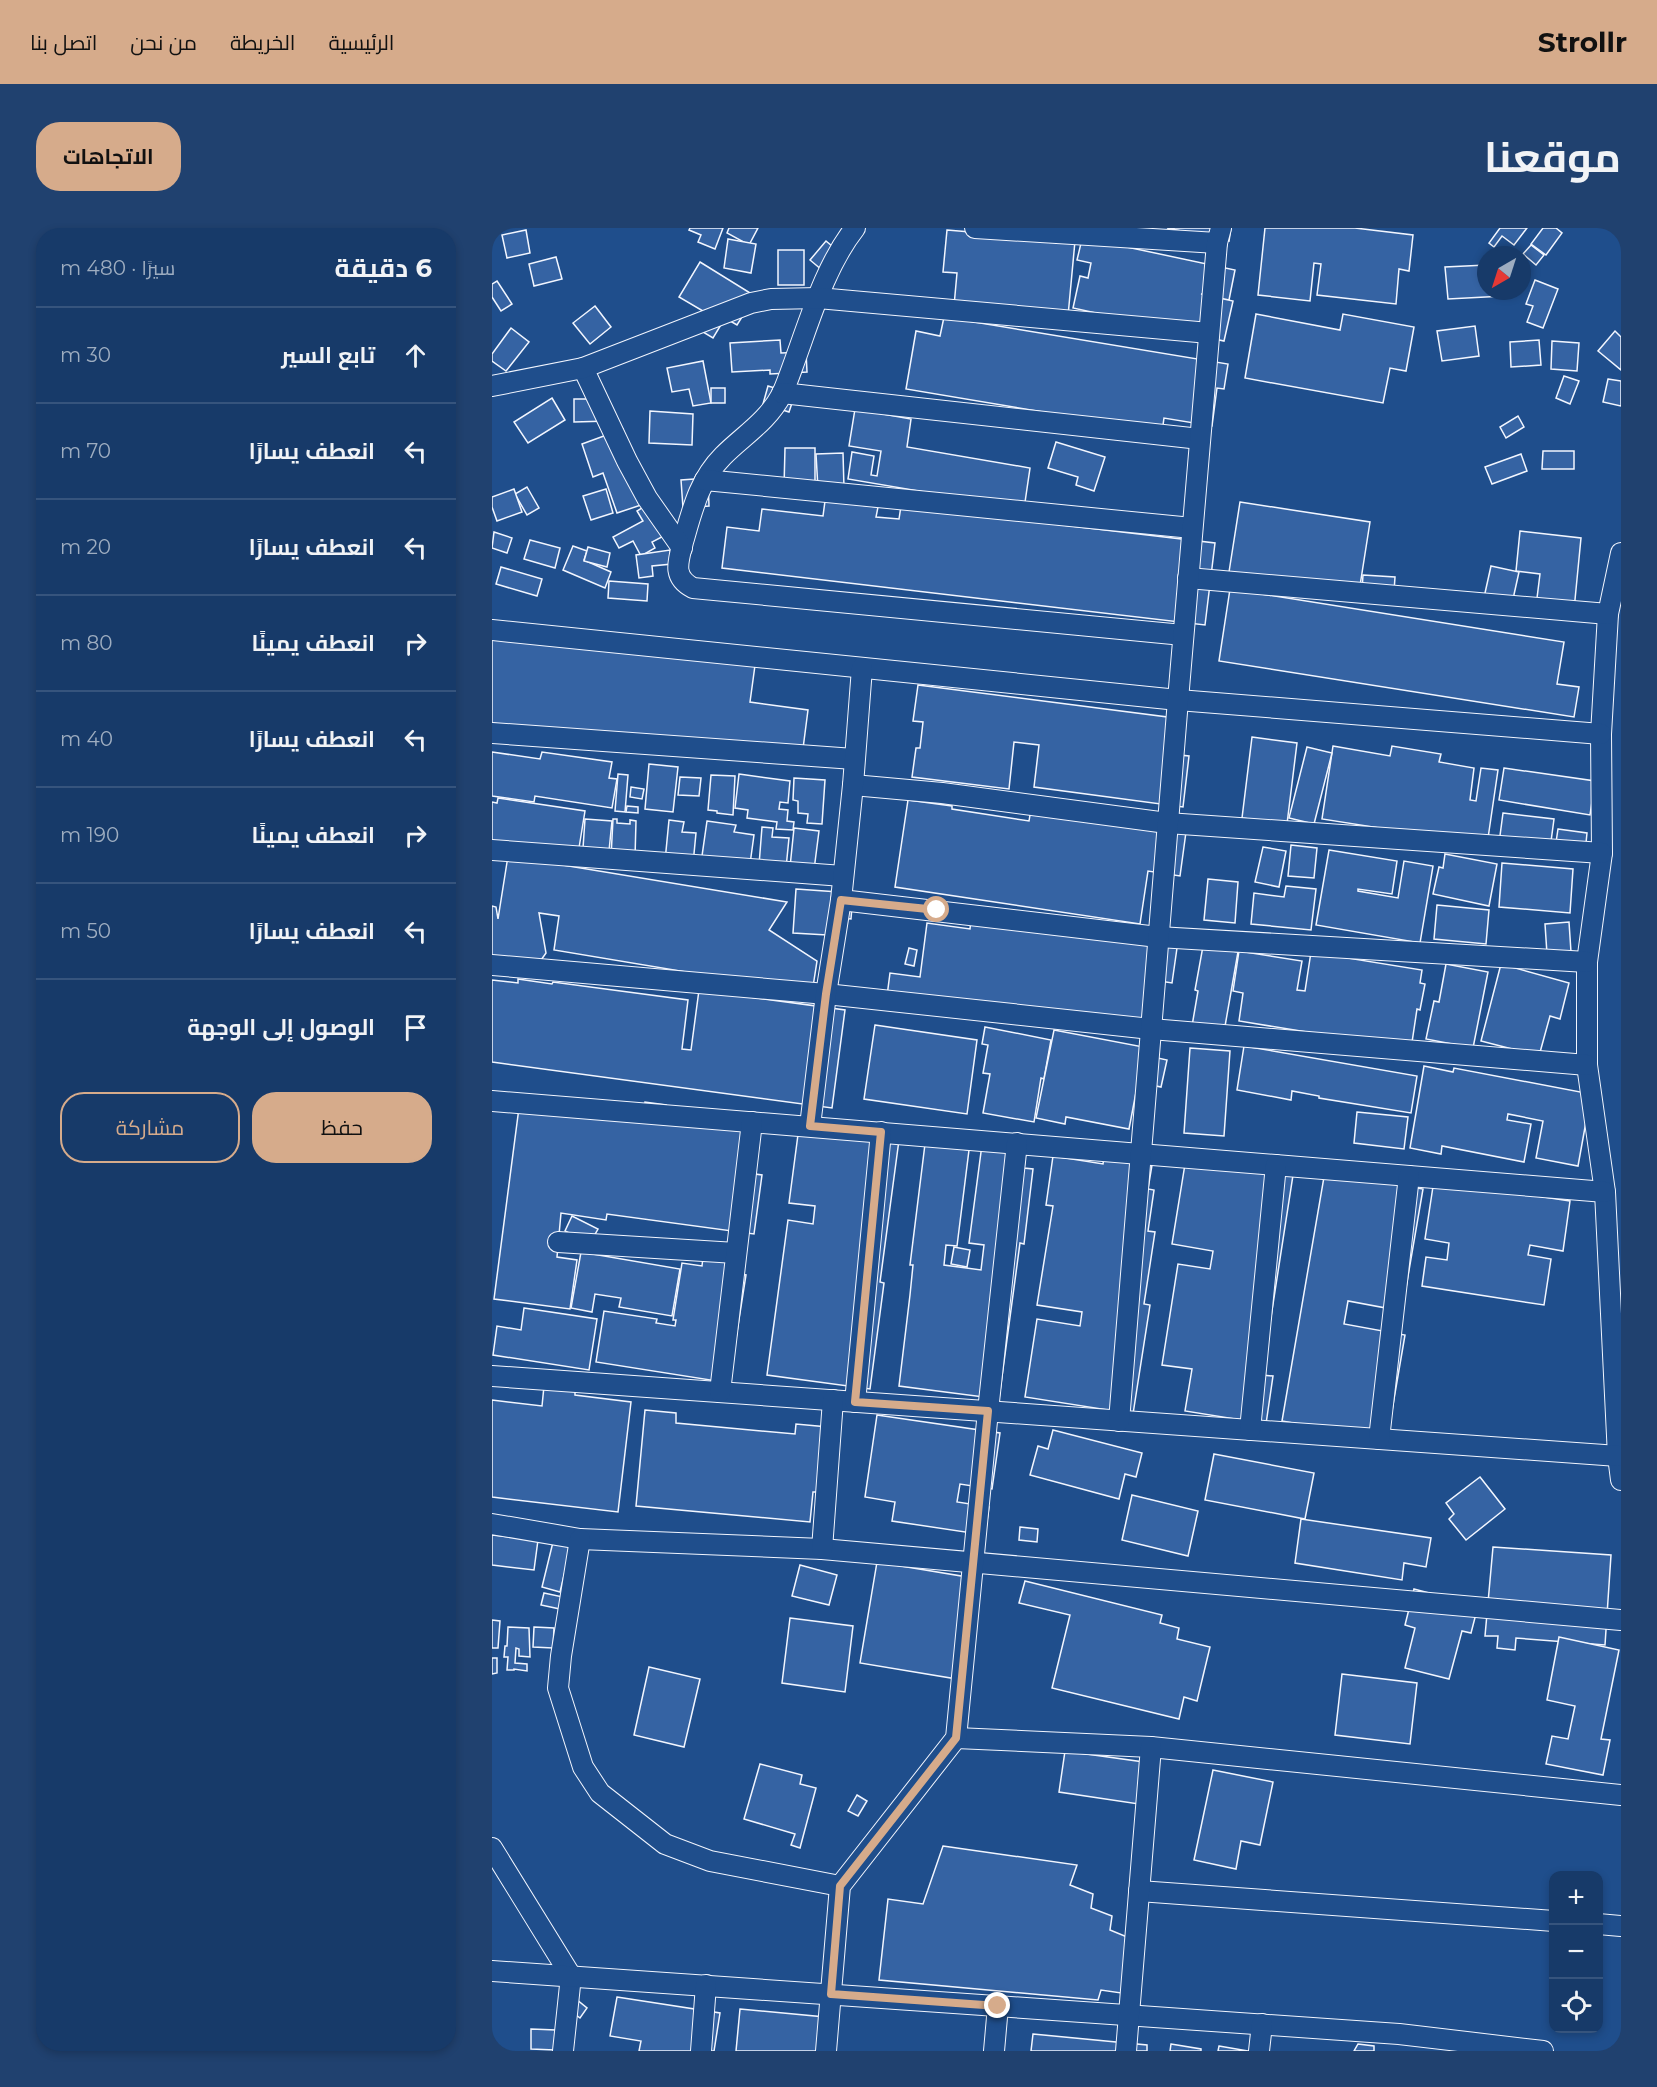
<!DOCTYPE html>
<html lang="ar">
<head>
<meta charset="utf-8">
<style>
	body { margin:0; font-family:Montserrat,Cairo,sans-serif; background:#20416f; color:#f1f3f6; direction:rtl }
	.controls { position:absolute; right:18px; bottom:18px; display:grid; overflow:hidden; border-radius:12px; box-shadow:0 3px 9px #0003 }
	.controls button { width:54px; height:54px; display:grid; place-items:center; padding:0; border:0; border-bottom:2px solid #36547d; background:#173a69; color:#f1f3f6; font:30px sans-serif }
	.compass { position:absolute; left:985px; top:18px; width:54px; height:54px; border-radius:50%; background:#173a69; box-shadow:0 3px 9px #0003; rotate:219deg }
	.stop { position:absolute; width:18px; height:18px; margin:-14px; border:4px solid #d6ab8b; border-radius:50%; background:#fff }
	.stop.end { background:#d6ab8b; border-color:#fff; box-shadow:0 2px 6px #0008 }
	.list { margin:0; padding:0; list-style:none }
	h2 { display:flex; justify-content:space-between; align-items:center; height:78px; margin:0; padding:0 24px; font-size:26px }
	h2 small { font-size:20px; font-weight:400; color:#9eadc0 }
	.list li { display:grid; grid-template-columns:39px 1fr auto; gap:18px; align-items:center; box-sizing:border-box; height:96px; padding:0 24px; border-top:2px solid #36547d }
	.list b { display:block; font-size:22px; white-space:nowrap }
	.list em { font-size:20px; font-style:normal; color:#9eadc0 }
	.actions { display:flex; gap:12px; padding:18px 24px }
	.actions a { flex:1; padding:14px 0; border:2px solid #d6ab8b; border-radius:24px; text-align:center; font-size:21px; color:#d6ab8b }
	.actions .main { background:#d6ab8b; color:#111 }
	.icon { flex:none; width:33px; height:33px; fill:none; stroke:currentColor; stroke-width:2; stroke-linecap:round; stroke-linejoin:round }
	.map { position:relative; flex:none; width:1129px; height:1823px; overflow:hidden; direction:ltr; border-radius:24px }
	header { display:flex; align-items:center; gap:36px; box-sizing:border-box; height:84px; padding:0 30px; background:#d6ab8b; color:#111 }
	header strong { font-size:28px }
	nav { display:flex; gap:33px; margin-inline-start:auto; font-size:21px }
	.intro { display:flex; align-items:center; justify-content:space-between; box-sizing:border-box; height:144px; padding:0 36px }
	h1 { margin:0; font-size:42px }
	.button { padding:15px 27px; border-radius:24px; background:#d6ab8b; color:#111; font-size:21px; font-weight:700 }
	main { display:flex; gap:36px; padding:0 36px }
	aside { flex:1; background:#173a69; border-radius:24px; box-shadow:0 3px 9px #0003 }
	.map>svg:first-child { display:block }
</style>
</head>
<body>
<header>
<strong>Strollr</strong>
<nav><a>الرئيسية</a><a>الخريطة</a><a>من نحن</a><a>اتصل بنا</a></nav>
</header>
<div class="intro"><h1>موقعنا</h1><a class="button">الاتجاهات</a></div>
<main>
<div class="map">
<svg width="1129" height="1823" viewBox="0 0 1129 1823">
	<rect width="100%" height="100%" fill="#1f4e8c"/>
	<g fill="#3563a3" stroke="#f2f6ff" stroke-width="1.5">
		<path d="M198,0h33l-8,21 -17,-7 3,-7 -12,-5z"/>
		<path d="M237,0h29l-9,17 -22,-12z"/>
		<path d="M675,0h64l-2,13z"/>
		<path d="M773,0h90l58,7 -4,36 -10,-2 -3,35 -79,-9 4,-31 -7,-1 -4,38 -52,-6z"/>
		<path d="M1008,0h27l-13,17 -12,-9 -8,11 -5,-4z"/>
		<path d="M1051,0h13l6,5 -16,22 -15,-11z"/>
		<path d="M34,2l4,23 -23,5 -5,-23z"/>
		<path d="M455,2l128,11 -7,75 -114,-10 3,-33 -14,-1z"/>
		<path d="M236,11l28,5 -5,29 -27,-5z"/>
		<path d="M590,11l26,4 127,27 -6,30 -28,-6 32,7 -9,40 -151,-33 7,-32 8,2 3,-15 -14,-3z"/>
		<path d="M334,13l18,15 -16,19 -18,-15z"/>
		<path d="M1039,17l13,10 -8,10 -13,-11z"/>
		<rect x="286" y="22" width="26" height="35"/>
		<path d="M64,29l6,22 -28,7 -5,-22z"/>
		<path d="M208,34l55,34 -18,29 -12,-7 -12,20 -20,-12 10,-15 -24,-14z"/>
		<path d="M994,37v26h17l1,5 -56,3 -3,-32z"/>
		<path d="M1043,52l23,9 -15,39 -16,-6 6,-16 -7,-2z"/>
		<path d="M5,53l15,23 -11,7 -9,-14v-13z"/>
		<path d="M103,78l16,21 -21,17 -17,-21z"/>
		<path d="M764,86l84,16 3,-16 71,13 -8,44 -16,-3 -7,35 -138,-25z"/>
		<path d="M452,89l284,47 -4,25 -7,-1 -5,38 -48,-8 -2,14 -256,-43 10,-58 24,5z"/>
		<path d="M983,98l4,30 -37,5 -5,-30z"/>
		<path d="M19,100l18,14 -23,29 -14,-10v-7z"/>
		<path d="M1123,103l6,6v33l-23,-19z"/>
		<path d="M288,112l1,13 25,-1 1,20 -37,2v-4l-38,2 -2,-29z"/>
		<path d="M1047,112l2,25 -30,2 -1,-25z"/>
		<path d="M1060,113l27,2 -2,28 -26,-2z"/>
		<path d="M211,133l8,42 -18,3 -4,-17 -17,3 -5,-24z"/>
		<path d="M1072,148l15,5 -9,23 -14,-6z"/>
		<path d="M1116,151l13,2v25l-18,-4z"/>
		<path d="M276,158l27,8 -6,18 -26,-8z"/>
		<rect x="219" y="160" width="14" height="15"/>
		<path d="M60,170l13,22 -37,23 -14,-21z"/>
		<path d="M82,171h34l1,22 -35,1z"/>
		<path d="M363,181l56,10 -4,28 123,21 -6,41 -176,-30 4,-27 22,4 -3,19 6,1 4,-25 -32,-5z"/>
		<path d="M158,183l43,3 -1,31 -43,-2z"/>
		<path d="M1026,188l6,11 -18,11 -6,-11z"/>
		<path d="M131,201l21,75 -27,9 -14,-40 -10,4 -11,-33z"/>
		<path d="M564,214l49,15 -11,34 -18,-6 2,-8 -30,-9z"/>
		<path d="M293,220h30v40l-31,-1z"/>
		<path d="M1051,223h31v18h-32z"/>
		<path d="M351,225l1,35 -26,1 -2,-35z"/>
		<path d="M1029,226l6,17 -35,13 -7,-17z"/>
		<path d="M216,250l1,28 -26,2 -2,-28z"/>
		<path d="M35,259l12,21 -12,7 -12,-21z"/>
		<path d="M22,261l8,23 -25,9 -5,-14v-10z"/>
		<path d="M114,261l7,24 -22,7 -8,-24z"/>
		<path d="M333,273l53,6 -2,10 23,2 2,-13 314,37 -10,82 -483,-57 5,-41 32,4 3,-22 61,7z"/>
		<path d="M748,274l130,20 -11,70 -130,-20z"/>
		<path d="M158,275l25,27 -23,12 3,6 -14,8 -8,-15 -14,7 -6,-11 30,-16 -6,-10z"/>
		<path d="M1028,303l61,7 -7,72 -38,-4 4,-32 -24,-3z"/>
		<path d="M2,304l18,6 -5,15 -15,-5z"/>
		<path d="M38,312l30,8 -5,20 -31,-9z"/>
		<path d="M81,318l14,5 -3,9 27,12 -6,16 -42,-18z"/>
		<path d="M96,319l22,6 -3,14 -23,-6z"/>
		<path d="M178,322l2,14 -20,2 1,10 -14,2 -3,-23z"/>
		<path d="M999,338l28,6 -8,36 -28,-6z"/>
		<path d="M9,339l41,12 -5,17 -41,-12z"/>
		<path d="M871,347l32,2 -1,15 -32,-2z"/>
		<path d="M117,353l39,3 -1,17 -39,-3z"/>
		<path d="M738,361l334,53 -7,42 22,3 -5,30 -355,-56z"/>
		<path d="M0,398l264,32 -6,44 58,8 -7,54 -309,-41z"/>
		<path d="M426,457l257,33 -5,36 19,2 -6,51 -149,-20 5,-42 -25,-3 -5,47 -97,-12 4,-29h4l3,-26 -10,-1z"/>
		<path d="M760,509l45,6 -10,81 -45,-6z"/>
		<path d="M841,518l57,10 2,-10 49,8 -2,8 35,6 -4,32 6,1 5,-33 17,2 -11,75 -165,-26z"/>
		<path d="M815,519l25,6 -18,71 -25,-6z"/>
		<path d="M0,524l48,7 2,-7 70,10 -3,16 8,1 -5,29 -77,-12 -1,6 -42,-6z"/>
		<path d="M157,536l29,3 -5,45 -28,-3z"/>
		<path d="M1012,540l91,13 -5,34 -91,-15z"/>
		<path d="M126,546l10,1 -3,37 -10,-1z"/>
		<path d="M247,546l51,7 -2,22 -8,-1 -1,7 9,1 -1,11 7,1 -1,8 -17,-1 1,-7 -30,-4 1,-8 -13,-2z"/>
		<path d="M219,547l24,1 -2,39 -16,-2v-2l-9,-1z"/>
		<path d="M188,549l21,1 -2,18 -21,-1z"/>
		<path d="M302,550l31,2 -3,44 -15,-1 1,-9 -10,-1v-12l-5,-1z"/>
		<path d="M139,559l13,2 -2,10 -12,-2z"/>
		<path d="M6,570l87,13 -7,43 -86,-13v-39l5,1z"/>
		<path d="M416,572l44,6v3l77,12 2,-12 155,23 -6,44 -32,-5 -8,53 -245,-37z"/>
		<path d="M135,578l11,1v6l-12,-1z"/>
		<path d="M1011,585l51,6 -4,30 -51,-6z"/>
		<path d="M93,591l27,2 -3,30 -26,-3z"/>
		<path d="M121,591h4v4l13,1v-4l6,1 -1,37 -24,-1z"/>
		<path d="M177,592l15,2 -2,10 14,1 -3,31 -28,-3z"/>
		<path d="M215,593l29,4 -2,7 20,3 -4,29 -48,-8z"/>
		<path d="M270,599l11,1 -1,9 17,1 -3,30 -27,-3z"/>
		<path d="M302,600l25,3 -5,39 -24,-3z"/>
		<path d="M1066,601l29,4 -2,20 -30,-4z"/>
		<path d="M799,617l26,3 -3,30 -26,-2z"/>
		<path d="M771,619l23,4 -7,36 -24,-5z"/>
		<path d="M837,622l68,11 -5,33 -34,-5v2l40,7 6,-37 29,5 -13,77 -104,-18z"/>
		<path d="M953,626l52,10 -8,42 -56,-12 6,-27 4,1z"/>
		<path d="M16,628l279,46 -18,28 48,31 -5,32 -258,-43 5,-34 -20,-3 7,40 -7,10 -47,-7v-50l4,1 2,12z"/>
		<path d="M1010,635l71,6 -3,44 -71,-6z"/>
		<path d="M716,651l30,3 -3,41 -31,-3z"/>
		<path d="M794,658l30,3 -5,41 -60,-6 3,-31 30,4z"/>
		<path d="M304,661l57,4 -2,26 -22,-2 -2,18 -34,-2z"/>
		<path d="M945,677l52,5 -3,34 -52,-5z"/>
		<path d="M479,691l206,29 -5,35 -25,-4 12,45 -141,-19 -1,9 -130,-18 3,-23 30,4 7,-54 43,6z"/>
		<path d="M1077,694l2,30 -24,2 -2,-30z"/>
		<path d="M711,718l35,6 -14,80 -32,-6 6,-35 -3,-1z"/>
		<path d="M417,720l8,2 -3,16 -9,-2z"/>
		<path d="M747,723l63,10 -5,29 8,1 6,-39 111,18 -2,13 5,1 -5,26 -3,-1 -6,40 -172,-28 4,-28 -10,-2z"/>
		<path d="M954,736l42,8 -15,76 -47,-9 8,-38 5,1z"/>
		<path d="M1009,736l68,19 -9,36 -10,-3 -11,40 -58,-15z"/>
		<path d="M26,751l34,5 1,-2 135,18 -6,49 9,1 8,-60 146,20 -13,98 -340,-46v-82l26,3z"/>
		<path d="M383,797l102,15 -10,74 -103,-15z"/>
		<path d="M493,799l66,13 -7,39 -3,-1 -7,44 -51,-9 7,-39 -7,-1 5,-28 -6,-1z"/>
		<path d="M562,802l100,19 -1,8 14,3 -6,27 -23,-5 -9,47 -63,-12 -1,7 -29,-6z"/>
		<path d="M752,818l173,30 -6,37 -92,-15v-2l-27,-5 -1,9 -54,-10z"/>
		<path d="M698,820l40,3 -6,85 -40,-3z"/>
		<path d="M932,838l29,6 1,-4 137,26 -13,72 -42,-8 7,-37 -35,-7 -1,6 24,4 -7,38 -82,-16 -1,8 -31,-6z"/>
		<path d="M28,872l123,18 2,-16 21,3 -1,5 90,13 -7,50 14,2 -8,59 -147,-20 -1,6 -45,-7 -4,44 20,3 -7,49 -76,-10z"/>
		<path d="M865,884l51,5 -4,32 -50,-6z"/>
		<path d="M307,899l100,13 -19,142 4,1 -14,106 -103,-14 21,-155 25,4 2,-18 -26,-3z"/>
		<path d="M491,909l44,6 -3,25 9,1 -9,75 -4,-1 -21,156 -100,-13 11,-91 3,-30h-3l15,-121 44,6 -12,96 -11,-1 -2,20 37,5 3,-25 -15,-2z"/>
		<path d="M561,928l50,8 1,-7 48,8 -4,24 6,1 -6,41 7,1 -11,72 6,1 -17,109 -108,-17 12,-78 43,7 2,-14 -45,-7 16,-99 -7,-1z"/>
		<path d="M694,930l107,17 -31,200 11,1 -7,48 -81,-13 7,-42 -30,-4 16,-101 32,5 3,-18 -41,-7z"/>
		<path d="M833,943l98,18 -21,122 -54,-10 -4,23 61,11 -18,105 -105,-19z"/>
		<path d="M942,952l136,21 -7,50 -33,-6 -2,10 23,4 -7,46 -122,-19 4,-29 21,3 2,-17 -24,-4z"/>
		<path d="M80,988l26,13 -8,14 -25,-12z"/>
		<path d="M462,1019l16,3 -3,17 -16,-3z"/>
		<path d="M89,1024l99,17 -8,47 -53,-9 2,-9 -26,-4 -3,18 -21,-4z"/>
		<path d="M211,1029l31,5 -1,11 13,2 -17,108 -133,-21 8,-51 53,8 -1,4 19,3 1,-6h-3l9,-57 20,3z"/>
		<path d="M32,1080l73,11 -8,51 -96,-15 4,-29 24,4z"/>
		<path d="M52,1158l31,4v5l56,7 -13,110 -126,-15v-97l50,6z"/>
		<path d="M153,1182l31,3v10l119,11 1,-10 32,3 -6,65h-9l-3,30 -174,-16z"/>
		<path d="M385,1187l123,18 -8,56 -32,-5 -3,18 32,5 -4,28 -93,-14 3,-19 -30,-5z"/>
		<path d="M561,1202l89,23 -6,24 -11,-3 -6,25 -89,-24 8,-29 10,3z"/>
		<path d="M722,1226l100,19 -9,46 -100,-19z"/>
		<path d="M988,1249l25,32 -39,31 -17,-21 5,-5 -8,-11z"/>
		<path d="M640,1267l66,16 -10,45 -66,-16z"/>
		<path d="M809,1291l130,19 -5,29 -22,-4 -2,17 -107,-17z"/>
		<path d="M528,1299l18,2 -1,13 -18,-2z"/>
		<path d="M0,1307l46,5 -4,30 -42,-5z"/>
		<path d="M61,1314l18,5 -11,45 -18,-5z"/>
		<path d="M1001,1319l118,8 -6,90 -89,-7 -1,12 -18,-2 1,-12h-13z"/>
		<path d="M385,1334l90,15 -4,103 -103,-17z"/>
		<path d="M308,1337l37,10 -8,30 -37,-9z"/>
		<path d="M533,1353l137,34 -2,8 19,5 -2,11 33,8 -13,54 -13,-4 -5,22 -127,-31 18,-73 -51,-12z"/>
		<path d="M922,1361l64,17 -7,27 -9,-2 -13,48 -44,-11 10,-40 -10,-3z"/>
		<path d="M52,1365l19,4 -3,12 -19,-4z"/>
		<path d="M298,1390l63,8 -8,66 -63,-9z"/>
		<path d="M0,1392l8,1 -2,27h-6z"/>
		<path d="M16,1399l21,1 1,29 -11,-1v-7l-3,-1 -1,15 12,1v7l-13,-2v1h-7l1,-13h-4l1,-11h2z"/>
		<path d="M42,1399l20,1 -1,20 -20,-1z"/>
		<path d="M1067,1409l60,13 -18,89 9,1 -7,35 -57,-11 6,-28 16,3 7,-33 -28,-6z"/>
		<path d="M0,1430h5v15l-5,1z"/>
		<path d="M157,1439l51,12 -16,68 -50,-12z"/>
		<path d="M850,1446l75,9 -7,61 -75,-9z"/>
		<path d="M573,1523l93,13 -6,42 -93,-14z"/>
		<path d="M268,1536l42,11 -2,9 16,4 -16,60 -9,-3 4,-11 -51,-15z"/>
		<path d="M721,1542l60,12 -13,63 -19,-4 -5,28 -42,-9z"/>
		<path d="M365,1567l10,6 -9,15 -10,-5z"/>
		<path d="M451,1618l134,19 -7,20 23,9 -2,14 21,8 -2,14 22,9 -4,55 -27,-4 -3,10 -219,-20 9,-81 35,5z"/>
		<path d="M79,1767l16,13 -7,10 -17,-13z"/>
		<path d="M125,1769l103,16 -6,38h-75l2,-10 -31,-5z"/>
		<path d="M248,1781l85,8 -1,34h-88z"/>
		<path d="M39,1801l25,1 -1,20 -24,-1z"/>
		<path d="M541,1806l114,11v6h-116z"/>
		<path d="M679,1816l30,5v2h-31z"/>
		<path d="M866,1816l16,2v5h-20z"/>
		<path d="M727,1818l29,5h-30z"/>
	</g>
	<g fill="none" stroke-linecap="round" stroke-linejoin="round">
		<g stroke="#f2f6ff" stroke-width="22">
			<g id="minor">
				<path d="M363,0c-29,37 -44,88 -60,132 -4,11 -8,23 -13,34 -15,28 -38,41 -59,62 -24,24 -31,55 -40,86 -5,20 -11,35 10,46l490,47"/>
				<path d="M483,0l242,15"/>
				<path d="M91,140l44,93 20,37 35,50"/>
				<path d="M0,158l91,-18 168,-65 20,-4 47,-1 391,35"/>
				<path d="M290,165l418,46"/>
				<path d="M213,252l487,48"/>
				<path d="M1129,325l-13,61 -7,120 1,119 -15,109v103l18,127 13,264 3,24"/>
				<path d="M696,350l420,36"/>
				<path d="M0,402l686,70 423,34"/>
				<path d="M0,505l362,26"/>
				<path d="M361,557l89,8 225,30 435,30"/>
				<path d="M0,622l351,26"/>
				<path d="M349,672l317,37 429,25"/>
				<path d="M0,737l334,29 325,35 436,36"/>
				<path d="M0,873l1113,91"/>
				<path d="M318,898l16,-132 15,-94 12,-115 9,-117"/>
				<path d="M66,1014l178,11"/>
				<path d="M0,1148l1126,80"/>
				<path d="M228,1164l32,-270"/>
				<path d="M363,1174l26,-270"/>
				<path d="M627,1193l59,-721 39,-457 4,-15"/>
				<path d="M758,1202l26,-265"/>
				<path d="M887,1211l30,-263"/>
				<path d="M0,1296l88,15 242,10 799,71"/>
				<path d="M88,1311l-19,117 -3,32 25,79 17,26 65,51 45,17 130,25"/>
				<path d="M330,1321l11,-149"/>
				<path d="M464,1510l195,9 470,48"/>
				<path d="M0,1620l79,128 -8,75"/>
				<path d="M647,1663l415,30"/>
				<path d="M1106,1696l23,2"/>
				<path d="M0,1743l907,63 144,17"/>
				<path d="M209,1823l5,-66"/>
				<path d="M334,1823l14,-165 116,-148 32,-327 29,-268"/>
				<path d="M502,1823l4,-45"/>
				<path d="M634,1823l25,-304"/>
				<path d="M767,1823l3,-27"/>
			</g>
		</g>
		<use href="#minor" stroke="#1f4e8c" stroke-width="20"/>
	</g>
	<g fill="none" stroke-linecap="round" stroke-linejoin="round">
		<path stroke="#d6ab8b" stroke-width="8" d="M445,682l-96,-10 -15,94 -16,132 71,6 -26,270 133,9 -32,327 -116,148 -9,108 167,12"/>
	</g>
</svg>
<div class="controls">
<button>+</button>
<button>−</button>
<button><svg class="icon" aria-label="locate" viewBox="0 0 24 24"><circle cx="12" cy="12" r="6"/><path d="M12 2v4M12 18v4M2 12h4M18 12h4"/></svg></button>
</div>
<svg class="compass" viewBox="-18 -18 36 36"><path d="M0-13l5 13h-10z" fill="#e53935"/><path d="M0 13l5-13h-10z" fill="#9eadc0"/></svg>
<div class="stop" style="left:445px;top:682px"></div>
<div class="stop end" style="left:506px;top:1778px"></div>
</div>
<aside>
<h2>6 دقيقة<small>سيرًا · 480 m</small></h2>
<ul class="list">
<li><svg class="icon" aria-label="ahead" viewBox="0 0 24 24"><path d="M12 20V5M6 11l6-6 6 6"/></svg><div><b>تابع السير</b></div><em>30 m</em></li>
<li><svg class="icon" aria-label="left" viewBox="0 0 24 24"><path d="M17 20v-9H6M10 6l-5 5 5 5"/></svg><div><b>انعطف يسارًا</b></div><em>70 m</em></li>
<li><svg class="icon" aria-label="left" viewBox="0 0 24 24"><path d="M17 20v-9H6M10 6l-5 5 5 5"/></svg><div><b>انعطف يسارًا</b></div><em>20 m</em></li>
<li><svg class="icon" aria-label="right" viewBox="0 0 24 24"><path d="M7 20v-9h11M14 6l5 5-5 5"/></svg><div><b>انعطف يمينًا</b></div><em>80 m</em></li>
<li><svg class="icon" aria-label="left" viewBox="0 0 24 24"><path d="M17 20v-9H6M10 6l-5 5 5 5"/></svg><div><b>انعطف يسارًا</b></div><em>40 m</em></li>
<li><svg class="icon" aria-label="right" viewBox="0 0 24 24"><path d="M7 20v-9h11M14 6l5 5-5 5"/></svg><div><b>انعطف يمينًا</b></div><em>190 m</em></li>
<li><svg class="icon" aria-label="left" viewBox="0 0 24 24"><path d="M17 20v-9H6M10 6l-5 5 5 5"/></svg><div><b>انعطف يسارًا</b></div><em>50 m</em></li>
<li><svg class="icon" aria-label="arrive" viewBox="0 0 24 24"><path d="M6 21V4h12l-3 4 3 4H6"/></svg><div><b>الوصول إلى الوجهة</b></div></li>
</ul>
<div class="actions"><a class="main">حفظ</a><a>مشاركة</a></div>
</aside>
</main>
</body>
</html>
